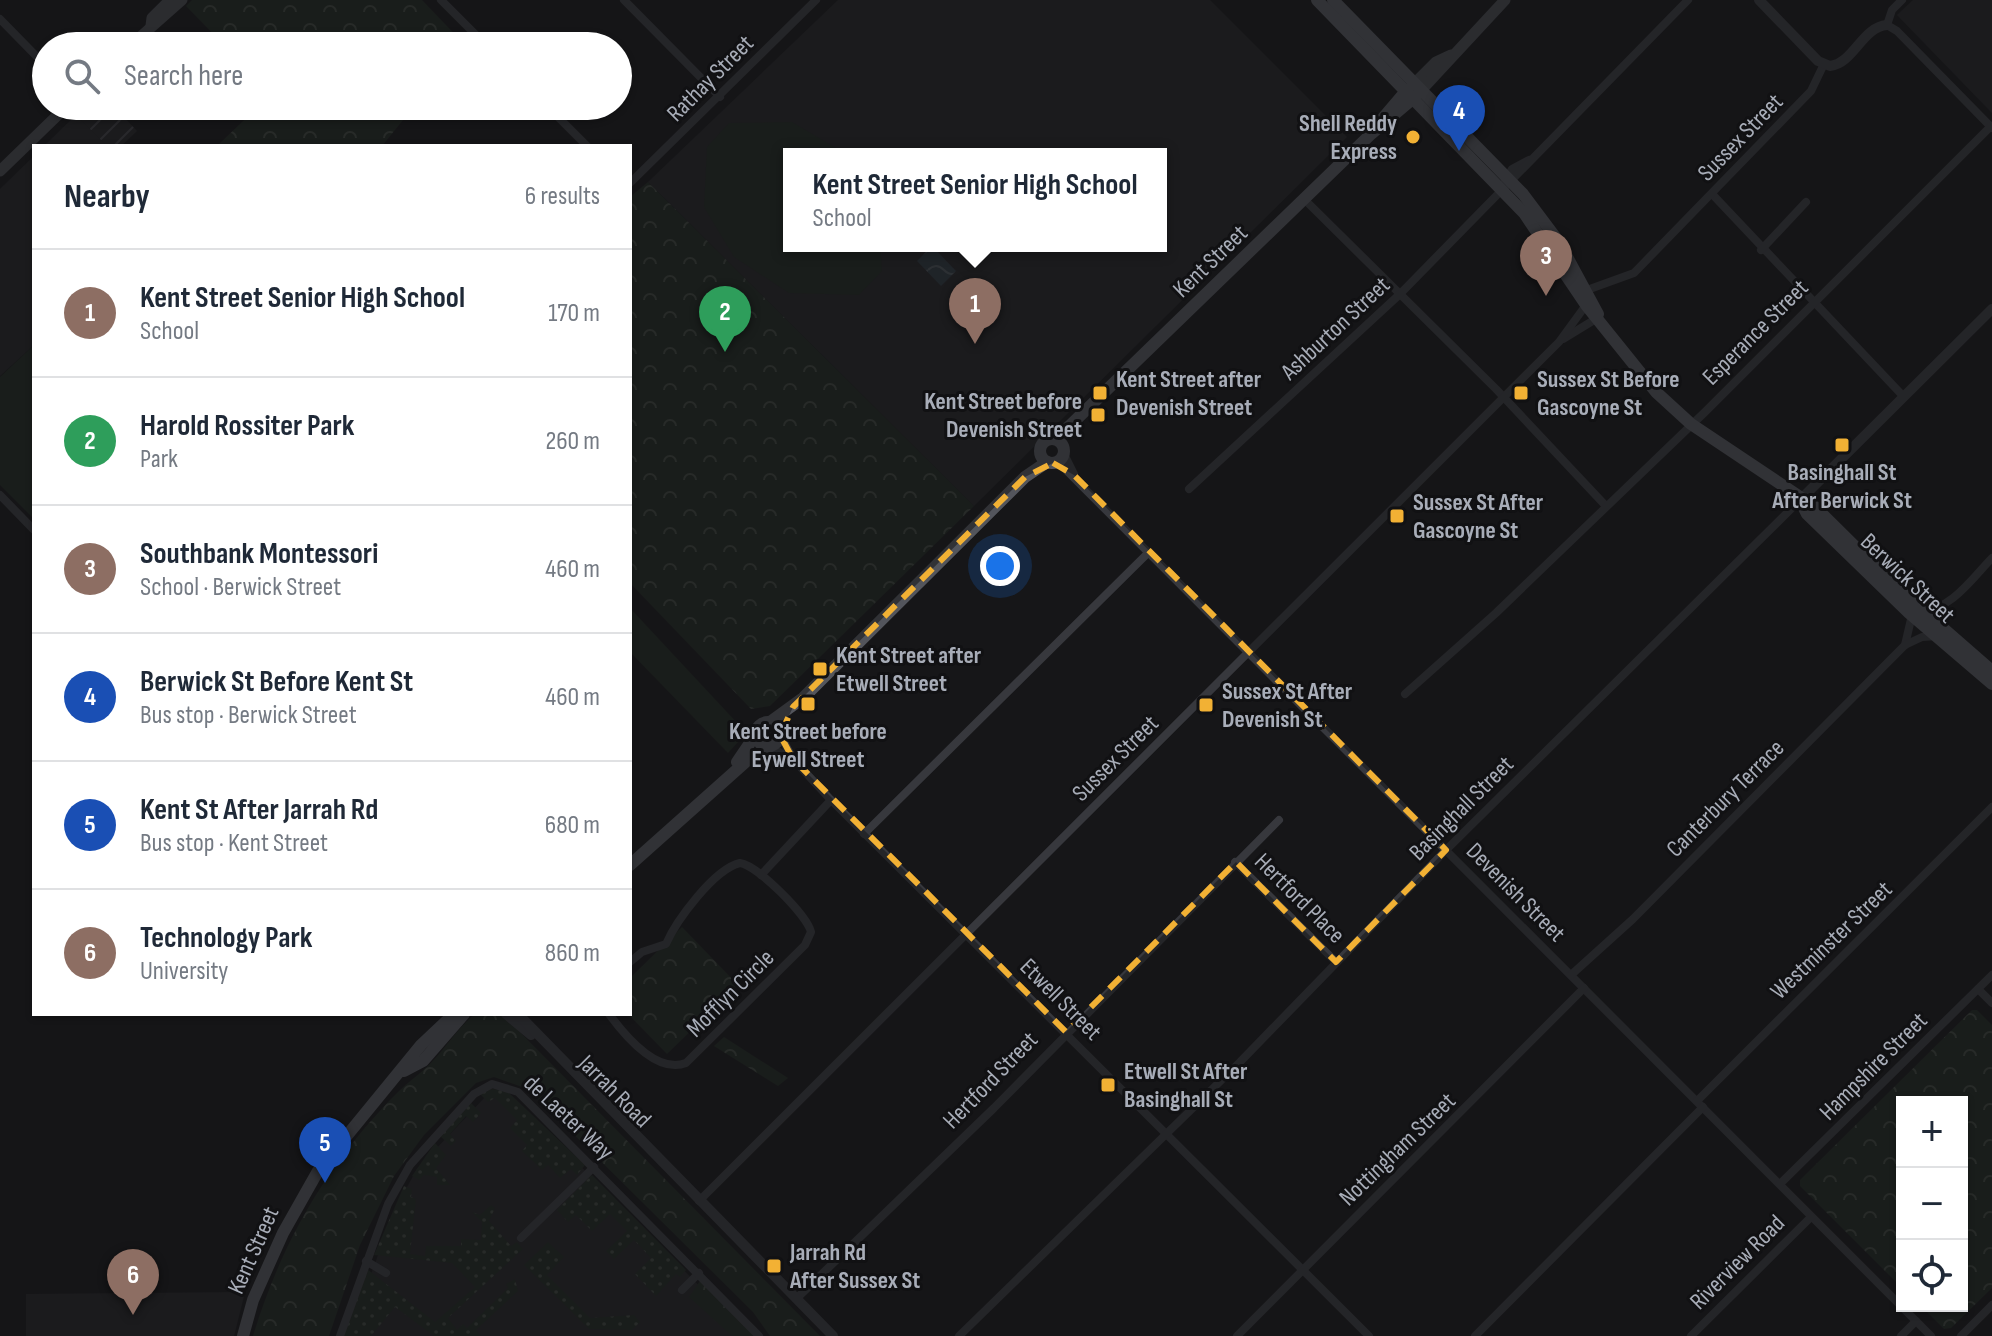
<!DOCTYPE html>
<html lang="en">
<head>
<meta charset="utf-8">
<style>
	body { margin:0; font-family:"Sofia Sans Condensed",sans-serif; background:#f6f6f7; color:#1f2937 }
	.controls { position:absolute; right:24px; bottom:24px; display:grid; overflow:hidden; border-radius:0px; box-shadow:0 2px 6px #0004 }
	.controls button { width:72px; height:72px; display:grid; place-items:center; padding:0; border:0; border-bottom:2px solid #e0e1e3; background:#fff; color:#1f2937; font:40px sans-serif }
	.you { position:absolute; left:1000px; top:566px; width:28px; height:28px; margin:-20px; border:6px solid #fff; border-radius:50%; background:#1a73e8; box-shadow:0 0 0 12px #1a73e833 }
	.badge { display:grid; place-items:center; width:52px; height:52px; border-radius:50%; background:#7e6636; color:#fff; font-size:26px; font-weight:700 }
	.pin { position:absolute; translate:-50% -66px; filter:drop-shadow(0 2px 4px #0008) }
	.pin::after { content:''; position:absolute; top:42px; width:28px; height:24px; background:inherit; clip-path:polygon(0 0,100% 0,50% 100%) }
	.popup { position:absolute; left:783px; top:148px; width:384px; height:104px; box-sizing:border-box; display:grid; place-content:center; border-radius:0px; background:#fff; filter:drop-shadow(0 2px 6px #0005); font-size:26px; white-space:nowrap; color:#747a83 }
	.popup b { font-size:30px; color:#1f2937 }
	.popup::after { content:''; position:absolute; left:50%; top:100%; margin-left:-16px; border:16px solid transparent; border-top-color:#fff }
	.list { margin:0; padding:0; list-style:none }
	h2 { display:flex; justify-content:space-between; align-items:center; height:104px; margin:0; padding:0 32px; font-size:34px }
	h2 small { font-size:26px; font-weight:400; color:#747a83 }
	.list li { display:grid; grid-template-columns:52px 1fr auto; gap:24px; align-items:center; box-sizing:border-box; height:128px; padding:0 32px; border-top:2px solid #e0e1e3 }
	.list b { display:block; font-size:30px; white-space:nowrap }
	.list p { margin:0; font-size:26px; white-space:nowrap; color:#747a83 }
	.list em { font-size:26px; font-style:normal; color:#747a83 }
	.icon { flex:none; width:44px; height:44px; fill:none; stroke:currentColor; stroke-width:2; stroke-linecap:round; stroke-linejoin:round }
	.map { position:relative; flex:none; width:1992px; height:1336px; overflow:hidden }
	.search { position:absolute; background:#fff; box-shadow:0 2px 6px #0004; left:32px; top:32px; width:600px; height:88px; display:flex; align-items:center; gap:20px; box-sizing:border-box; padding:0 28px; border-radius:44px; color:#747a83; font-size:30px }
	.panel { position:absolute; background:#fff; box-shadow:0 2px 6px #0004; left:32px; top:144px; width:600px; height:872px; border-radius:0px }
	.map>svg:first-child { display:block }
</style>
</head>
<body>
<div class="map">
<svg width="1992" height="1336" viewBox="0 0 1992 1336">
	<defs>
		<pattern id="industrial-furrows" width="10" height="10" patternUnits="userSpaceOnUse" patternTransform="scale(2)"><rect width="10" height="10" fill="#222225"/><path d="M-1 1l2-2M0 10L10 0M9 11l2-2" fill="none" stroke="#3f3f43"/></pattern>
		<pattern id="forest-crowns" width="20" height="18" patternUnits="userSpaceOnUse" patternTransform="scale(2)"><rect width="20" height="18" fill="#1e261f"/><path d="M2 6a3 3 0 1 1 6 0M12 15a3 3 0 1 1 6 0" fill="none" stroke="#3c433d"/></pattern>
		<pattern id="garden-dots" width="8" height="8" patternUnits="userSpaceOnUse" patternTransform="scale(2)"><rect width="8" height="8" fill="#1e261f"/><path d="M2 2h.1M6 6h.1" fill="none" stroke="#3c433d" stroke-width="1.8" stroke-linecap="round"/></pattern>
		<pattern id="water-waves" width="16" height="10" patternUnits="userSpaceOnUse" patternTransform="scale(2)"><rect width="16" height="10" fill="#2c353c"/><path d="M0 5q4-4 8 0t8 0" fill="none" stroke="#485056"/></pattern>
	</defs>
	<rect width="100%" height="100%" fill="#161618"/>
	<g fill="#222225" fill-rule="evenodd">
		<path d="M838,0h372l137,137 -373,369 -326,-324zM789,154h372v92h-372z"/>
		<path d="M1913,0h79v113l-95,-98z"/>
		<path d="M76,115l31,31h-63z"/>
		<path d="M34,156v189l-34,31v-187z"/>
		<path d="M487,1095l26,3 236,238h-401l48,-129 21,-38z"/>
		<path d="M245,1292l-11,44h-208v-42z"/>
	</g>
	<path fill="url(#industrial-furrows)" d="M85,106h28l24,25 -16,15h-14l-31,-31z"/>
	<g fill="#1e261f">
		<path d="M792,122l54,32h-57v92h91l2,25 -23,24 -70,-2 -55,-36 -30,-50 3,-60 22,-24z"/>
		<path d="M34,345v174l-34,-34v-108z"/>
		<path d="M630,608l110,118 -1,15 -11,12 -98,-101z"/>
	</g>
	<g fill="url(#forest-crowns)">
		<path d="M192,0h230l44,46h-241l-39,-40z"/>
		<path d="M259,106h161l-17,14 -21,26 -164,-1z"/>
		<path d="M648,182l326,324 -204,200 -19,3 -121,-126v-386z"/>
		<path d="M682,927l56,58 -71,69 -39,-40 2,-36z"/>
		<path d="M1972,1010h5l15,15v263l-41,40 -7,1 -23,-23h41v-204h-60v186l-102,-102v-6z"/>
		<path d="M475,1014h27l318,322h-50l-17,-24 -225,-223 -34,-12 -18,6 -52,52 -30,41 -34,69 -31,91h-76c29,-95 75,-174 145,-244 10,-10 22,-18 32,-28 16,-16 28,-37 45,-50z"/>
		<path d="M724,1037l64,41 -10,8 -64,-40z"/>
		<path d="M700,1281l54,55h-22l-43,-39z"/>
	</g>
	<g fill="url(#garden-dots)">
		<path d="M491,1089l15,1 79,75 -8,10 -6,-6 -11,9 -12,-13 -6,5 -20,-19 5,-6 -17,-17 7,-8 -22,-22 -7,4 -8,-8z"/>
		<path d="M471,1103l10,10 -8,9 -7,-6 -16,18 6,7 -5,5 -11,-10z"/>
		<path d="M435,1143l11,12 -10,13 14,17h-13v-8l-13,-2 -5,5 -7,-4z"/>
		<path d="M592,1175l94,95 -6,7 -4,-3 -20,22 -21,-22 16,-16 -17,-18 -20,19 -8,-8 21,-20 -17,-17 -18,17 -16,-16 -8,7 -11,-12z"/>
		<path d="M404,1186l8,3 -1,8 5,2 -6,55 15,2 1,-10h35v-7l20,1 1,-18 -10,-10 8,3 11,-10 4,3 -6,13 22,25 6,-4 6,7 -75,69 9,12 6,-6 4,4 41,-40 -2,-4 9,-5 3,12 -42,39 5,6h-47l-39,-29 -24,29h-28l24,-67 68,53 40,-35 -23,-24 -78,-8z"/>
		<path d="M548,1242l16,15 -17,18 43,43 44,-3 6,7 -8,8 -43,-1 -65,-64z"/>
	</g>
	<path fill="url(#water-waves)" d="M932,246l24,25 -15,15 -24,-25z"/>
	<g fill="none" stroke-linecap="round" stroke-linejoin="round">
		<g stroke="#37383d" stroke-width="8">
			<path d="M441,0l46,46"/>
			<path d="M624,0l96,97"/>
			<path d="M1902,0l-10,10 -5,15 10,6 95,97"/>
			<path d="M0,19l46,47"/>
			<path d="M547,106l40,40"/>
			<path d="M1505,181l7,-12 17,-9"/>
			<path d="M630,183l186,-183"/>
			<path d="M1713,195l191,202"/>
			<path d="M1304,199l192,190 109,116"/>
			<path d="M1761,250l45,-48"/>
			<path d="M1587,290l47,-17 177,-182 13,-27"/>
			<path d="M1563,339l36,-22"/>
			<path d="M1064,454l10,20"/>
			<path d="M1058,462l873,874"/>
			<path d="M1189,489l211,-195 288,-294"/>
			<path d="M0,495l34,35"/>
			<path d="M1921,610c29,2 53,-34 71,-52"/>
			<path d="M1905,645l7,-30"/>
			<path d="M1405,694l91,-81 210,-202 285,-285"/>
			<path d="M780,735l13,24 38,41 538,536"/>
			<path d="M770,747l22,12"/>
			<path d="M864,834l285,-282"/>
			<path d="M1235,862l101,100"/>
			<path d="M761,875l70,-75"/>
			<path d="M1571,975l62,-56 272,-274 17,-8 15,-1"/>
			<path d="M1978,989l14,14"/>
			<path d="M609,1014c17,23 48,60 77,49l119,-118 6,-13c-4,-17 -54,-67 -71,-69 -26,6 -64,58 -74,81l-24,8 -12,10"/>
			<path d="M1697,1101l295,-294"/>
			<path d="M1780,1184l212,-209"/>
			<path d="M699,1201l860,-859 27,-37"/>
			<path d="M521,1238l73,-71"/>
			<path d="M366,1261l20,12"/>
			<path d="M682,1290l17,-17"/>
			<path d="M796,1299l198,-191 285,-288"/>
			<path d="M340,1336l48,-132 22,-39 64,-71 18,-10 26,8 241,244"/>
			<path d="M959,1336l281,-274 206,-212 354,-350"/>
			<path d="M1237,1336l347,-348"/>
			<path d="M1475,1336l228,-229"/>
			<path d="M1691,1336l120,-119"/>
			<path d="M1901,1336l15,-15"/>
			<path d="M1961,1336l31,-31"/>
		</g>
		<g stroke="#37383d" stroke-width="10">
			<path d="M1759,0l59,61 12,5c24,-3 32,-39 57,-41"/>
			<path d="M1800,500l192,-191"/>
			<path d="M506,1014l25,21"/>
			<path d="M518,1014l315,322"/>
		</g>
		<g stroke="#45474d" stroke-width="11">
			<path d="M151,26l1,-8 18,-18"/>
			<path d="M130,46l52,-46"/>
			<path d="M1409,89l27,-27 15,-7"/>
			<path d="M1415,97l90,-97"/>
			<path d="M0,171l67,-65"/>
		</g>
		<g stroke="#53555c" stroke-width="12">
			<path d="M1317,0l207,213 62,92 70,87 35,32 124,83 82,81 95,83"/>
			<path d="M1333,0l190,194 36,48 39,72"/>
			<path d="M1378,124l29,-34"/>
			<circle cx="1052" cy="451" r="12"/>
			<path d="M1056,439l314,-304 45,-38"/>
			<path d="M1800,500l7,14 102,99 83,71"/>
			<circle cx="768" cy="734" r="12"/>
			<path d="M770,722l33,-24 222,-221 22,-15"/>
			<path d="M737,762l19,-28"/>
			<path d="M630,865l120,-107 19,-11"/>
			<path d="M404,1071l19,-10 41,-47"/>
			<path d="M243,1336l10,-36 30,-67 35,-62 103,-126 33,-31"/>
		</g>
	</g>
	<path d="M0 0H1992V1336H0ZM1053,463l21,12 372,375 -110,112 -100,-100 -170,170 -273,-273 -13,-24 13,-28 232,-230z" fill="#161618" fill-opacity=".55" fill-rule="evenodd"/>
	<path fill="none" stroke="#f2b134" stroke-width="6" stroke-dasharray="16 10" stroke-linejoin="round" d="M1053,463l21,12 372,375 -110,112 -100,-100 -170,170 -273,-273 -13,-24 13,-28 232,-230z"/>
	<g fill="#f2b134" stroke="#111113" stroke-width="3">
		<circle cx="1413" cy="137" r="8"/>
		<rect x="1092" y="385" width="16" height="16" rx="4"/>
		<rect x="1513" y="385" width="16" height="16" rx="4"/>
		<rect x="1090" y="407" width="16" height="16" rx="4"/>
		<rect x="1834" y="437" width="16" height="16" rx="4"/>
		<rect x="1389" y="508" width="16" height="16" rx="4"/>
		<rect x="812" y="661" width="16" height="16" rx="4"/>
		<rect x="800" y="696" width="16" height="16" rx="4"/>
		<rect x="1198" y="697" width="16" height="16" rx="4"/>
		<rect x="1100" y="1077" width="16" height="16" rx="4"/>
		<rect x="766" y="1258" width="16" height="16" rx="4"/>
	</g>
	<g text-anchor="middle" stroke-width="6" stroke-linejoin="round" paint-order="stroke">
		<g font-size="24" fill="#a8adb8" stroke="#111113">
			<text transform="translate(710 78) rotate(-45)" y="8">Rathay Street</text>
			<text transform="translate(1740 137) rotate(-46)" y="8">Sussex Street</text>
			<text transform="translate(1210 261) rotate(-44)" y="8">Kent Street</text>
			<text transform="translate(1335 328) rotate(-43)" y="8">Ashburton Street</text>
			<text transform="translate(1755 332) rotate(-45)" y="8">Esperance Street</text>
			<text transform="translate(1908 578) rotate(43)" y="8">Berwick Street</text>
			<text transform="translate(1115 758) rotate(-45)" y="8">Sussex Street</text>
			<text transform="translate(1725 798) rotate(-45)" y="8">Canterbury Terrace</text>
			<text transform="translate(1461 808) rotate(-45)" y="8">Basinghall Street</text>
			<text transform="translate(1516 892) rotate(45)" y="8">Devenish Street</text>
			<text transform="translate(1300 898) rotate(45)" y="8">Hertford Place</text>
			<text transform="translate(1831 940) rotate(-44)" y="8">Westminster Street</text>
			<text transform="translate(730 993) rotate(-45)" y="8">Mofflyn Circle</text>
			<text transform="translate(1061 999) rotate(45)" y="8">Etwell Street</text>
			<text transform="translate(1873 1066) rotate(-45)" y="8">Hampshire Street</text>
			<text transform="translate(990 1080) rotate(-46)" y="8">Hertford Street</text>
			<text transform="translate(615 1091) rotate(45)" y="8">Jarrah Road</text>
			<text transform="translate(569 1117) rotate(43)" y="8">de Laeter Way</text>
			<text transform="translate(1397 1149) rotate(-44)" y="8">Nottingham Street</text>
			<text transform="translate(253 1250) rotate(-66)" y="8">Kent Street</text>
			<text transform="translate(1737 1262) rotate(-45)" y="8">Riverview Road</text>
		</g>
		<g font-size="24" font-weight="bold" fill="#a8adb8" stroke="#111113" text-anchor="start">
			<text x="1397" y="131" text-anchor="end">Shell Reddy<tspan x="1397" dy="28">Express</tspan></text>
			<text x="1116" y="387">Kent Street after<tspan x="1116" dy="28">Devenish Street</tspan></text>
			<text x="1537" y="387">Sussex St Before<tspan x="1537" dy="28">Gascoyne St</tspan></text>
			<text x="1082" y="409" text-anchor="end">Kent Street before<tspan x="1082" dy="28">Devenish Street</tspan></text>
			<text x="1842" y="480" text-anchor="middle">Basinghall St<tspan x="1842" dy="28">After Berwick St</tspan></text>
			<text x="1413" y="510">Sussex St After<tspan x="1413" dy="28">Gascoyne St</tspan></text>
			<text x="836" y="663">Kent Street after<tspan x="836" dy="28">Etwell Street</tspan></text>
			<text x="1222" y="699">Sussex St After<tspan x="1222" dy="28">Devenish St</tspan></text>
			<text x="808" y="739" text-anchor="middle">Kent Street before<tspan x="808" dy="28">Eywell Street</tspan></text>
			<text x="1124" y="1079">Etwell St After<tspan x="1124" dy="28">Basinghall St</tspan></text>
			<text x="790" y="1260">Jarrah Rd<tspan x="790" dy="28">After Sussex St</tspan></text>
		</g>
	</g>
</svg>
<div class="controls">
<button>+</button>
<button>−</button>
<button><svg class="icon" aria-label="locate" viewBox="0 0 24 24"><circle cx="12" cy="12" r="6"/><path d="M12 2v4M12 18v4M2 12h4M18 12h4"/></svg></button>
</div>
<div class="you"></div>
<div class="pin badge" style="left:975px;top:344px;background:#8d6e63">1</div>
<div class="popup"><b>Kent Street Senior High School</b>School</div>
<div class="pin badge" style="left:725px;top:352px;background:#2e9e5b">2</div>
<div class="pin badge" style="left:1546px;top:296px;background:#8d6e63">3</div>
<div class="pin badge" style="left:1459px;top:151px;background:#1a4fb4">4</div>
<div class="pin badge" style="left:325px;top:1183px;background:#1a4fb4">5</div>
<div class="pin badge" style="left:133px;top:1315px;background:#8d6e63">6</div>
<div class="search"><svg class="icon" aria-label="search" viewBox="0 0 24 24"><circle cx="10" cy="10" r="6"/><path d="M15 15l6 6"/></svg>Search here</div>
<section class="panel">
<h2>Nearby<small>6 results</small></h2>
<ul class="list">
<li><span class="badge" style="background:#8d6e63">1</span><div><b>Kent Street Senior High School</b><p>School</p></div><em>170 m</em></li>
<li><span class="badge" style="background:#2e9e5b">2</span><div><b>Harold Rossiter Park</b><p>Park</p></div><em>260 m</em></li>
<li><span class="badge" style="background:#8d6e63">3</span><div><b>Southbank Montessori</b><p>School · Berwick Street</p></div><em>460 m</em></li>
<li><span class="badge" style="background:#1a4fb4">4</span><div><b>Berwick St Before Kent St</b><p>Bus stop · Berwick Street</p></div><em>460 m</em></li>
<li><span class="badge" style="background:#1a4fb4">5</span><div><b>Kent St After Jarrah Rd</b><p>Bus stop · Kent Street</p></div><em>680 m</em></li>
<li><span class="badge" style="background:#8d6e63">6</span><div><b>Technology Park</b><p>University</p></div><em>860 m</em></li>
</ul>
</section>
</div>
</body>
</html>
